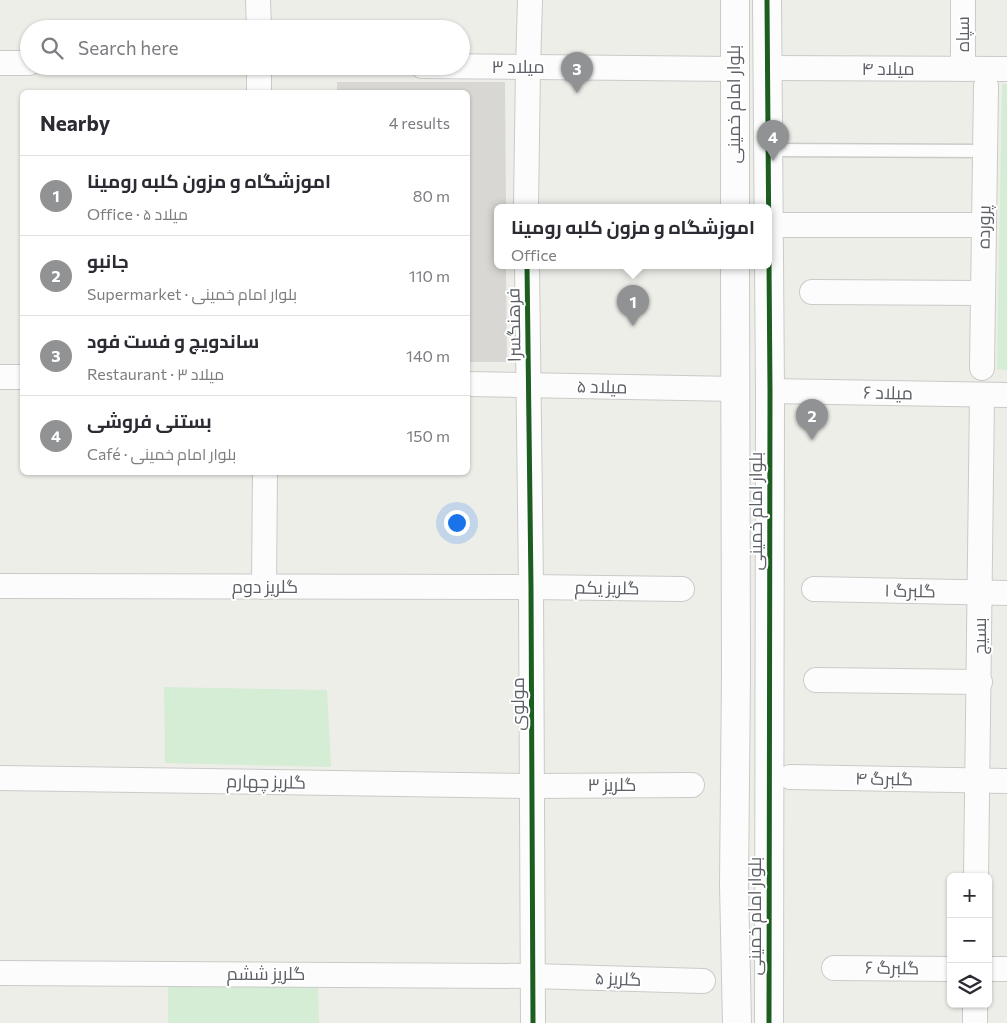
<!DOCTYPE html>
<html lang="en">
<head>
<meta charset="utf-8">
<style>
	body { margin:0; font-family:Commissioner,Cairo,sans-serif; background:#f7f7f7; color:#2b2b33 }
	.controls { position:absolute; right:15px; bottom:15px; display:grid; overflow:hidden; border-radius:8px; box-shadow:0 1px 4px #0004 }
	.controls button { width:45px; height:45px; display:grid; place-items:center; padding:0; border:0; border-bottom:1px solid #e1e1e2; background:#fff; color:#2b2b33; font:25px sans-serif }
	.you { position:absolute; left:456px; top:522px; width:18px; height:18px; margin:-12px; border:4px solid #fff; border-radius:50%; background:#1a73e8; box-shadow:0 0 0 8px #1a73e833 }
	.badge { display:grid; place-items:center; width:32px; height:32px; border-radius:50%; background:#909294; color:#fff; font-size:16px; font-weight:700 }
	.pin { position:absolute; translate:-50% -41px; filter:drop-shadow(0 1px 2px #0008) }
	.pin::after { content:''; position:absolute; top:26px; width:18px; height:15px; background:inherit; clip-path:polygon(0 0,100% 0,50% 100%) }
	.popup { position:absolute; left:494px; top:204px; width:278px; height:65px; box-sizing:border-box; display:grid; place-content:center; border-radius:8px; background:#fff; filter:drop-shadow(0 1px 4px #0005); font-size:16px; white-space:nowrap; color:#7c7c81 }
	.popup b { font-size:19px; color:#2b2b33 }
	.popup::after { content:''; position:absolute; left:50%; top:100%; margin-left:-10px; border:10px solid transparent; border-top-color:#fff }
	.list { margin:0; padding:0; list-style:none }
	h2 { display:flex; justify-content:space-between; align-items:center; height:65px; margin:0; padding:0 20px; font-size:21px }
	h2 small { font-size:16px; font-weight:400; color:#7c7c81 }
	.list li { display:grid; grid-template-columns:32px 1fr auto; gap:15px; align-items:center; box-sizing:border-box; height:80px; padding:0 20px; border-top:1px solid #e1e1e2 }
	.list b { display:block; font-size:19px; white-space:nowrap }
	.list p { margin:0; font-size:16px; white-space:nowrap; color:#7c7c81 }
	.list em { font-size:16px; font-style:normal; color:#7c7c81 }
	.icon { flex:none; width:28px; height:28px; fill:none; stroke:currentColor; stroke-width:2; stroke-linecap:round; stroke-linejoin:round }
	.map { position:relative; flex:none; width:1007px; height:1023px; overflow:hidden }
	.search { position:absolute; background:#fff; box-shadow:0 1px 4px #0004; left:20px; top:20px; width:450px; height:55px; display:flex; align-items:center; gap:12px; box-sizing:border-box; padding:0 18px; border-radius:28px; color:#7c7c81; font-size:19px }
	.panel { position:absolute; background:#fff; box-shadow:0 1px 4px #0004; left:20px; top:90px; width:450px; height:385px; border-radius:8px }
	.map>svg:first-child { display:block }
</style>
</head>
<body>
<div class="map">
<svg width="1007" height="1023" viewBox="0 0 1007 1023">
	<rect width="100%" height="100%" fill="#eeeee9"/>
	<g fill="#d5ecd5">
		<path d="M1002,84h5v286l-10,-1z"/>
		<path d="M164,687l163,3 4,77 -166,-4z"/>
		<path d="M168,987h150l1,36h-151z"/>
	</g>
	<path fill="#d8d7d3" d="M337,82h168l1,125h-8v58h8l1,97h-39v-270h-131z"/>
	<g fill="none" stroke-linecap="round" stroke-linejoin="round">
		<g stroke="#cacbc9" stroke-width="15">
			<path id="service" d="M768,150l217,1"/>
		</g>
		<g stroke="#cacbc9" stroke-width="26">
			<g id="minor">
				<path d="M258,0l1,29"/>
				<path d="M0,63h29"/>
				<path d="M259,66v26"/>
				<path d="M422,66l312,3"/>
				<path d="M768,68l239,1"/>
				<path d="M963,69v-69"/>
				<path d="M526,207l2,-140 2,-67"/>
				<path d="M769,225h215"/>
				<path d="M527,265l4,322 2,436"/>
				<path d="M812,292l171,1"/>
				<path d="M982,368l4,-282"/>
				<path d="M0,377h22"/>
				<path d="M468,384l268,5"/>
				<path d="M770,391l237,4"/>
				<path d="M0,586l531,1 151,2"/>
				<path d="M264,587l1,-115"/>
				<path d="M814,589l193,4"/>
				<path d="M816,680l164,2"/>
				<path d="M790,777l217,4"/>
				<path d="M0,778l532,8 160,-1"/>
				<path d="M976,877l6,-482"/>
				<path d="M834,968l117,1"/>
				<path d="M988,969h19"/>
				<path d="M0,973l532,3 171,5"/>
				<path d="M975,1023v-19"/>
			</g>
		</g>
		<g stroke="#cacbc9" stroke-width="30">
			<g id="tertiary">
				<path d="M767,0l3,391 -1,632"/>
				<path d="M735,207v-207"/>
				<path d="M735,265l1,410 -2,210 3,138"/>
			</g>
		</g>
		<use href="#service" stroke="#fcfcfc" stroke-width="12"/>
		<use href="#minor" stroke="#fcfcfc" stroke-width="24"/>
		<use href="#tertiary" stroke="#fcfcfc" stroke-width="28"/>
		<g stroke="#fff" stroke-width="8">
			<g id="cycleway">
				<path d="M767,0l3,391 -1,632"/>
				<path d="M527,265l4,322 2,436"/>
			</g>
		</g>
		<use href="#cycleway" stroke="#1b5e20" stroke-width="5"/>
	</g>
	<g text-anchor="middle" stroke-width="4" stroke-linejoin="round" paint-order="stroke">
		<g font-size="18" fill="#5d6167" stroke="#fff">
			<text transform="translate(963 34) rotate(-90)" y="6">سپاه</text>
			<text x="518" y="73">میلاد ۳</text>
			<text x="888" y="75">میلاد ۴</text>
			<text transform="translate(734 104) rotate(-90)" y="6">بلوار امام خمینی</text>
			<text transform="translate(984 227) rotate(-89)" y="6">پرورده</text>
			<text transform="translate(514 325) rotate(-91)" y="6">فرهنگسرا</text>
			<text transform="translate(602 387) rotate(1)" y="6">میلاد ۵</text>
			<text transform="translate(888 393) rotate(1)" y="6">میلاد ۶</text>
			<text transform="translate(756 511) rotate(-90)" y="6">بلوار امام خمینی</text>
			<text x="265" y="593">گلریز دوم</text>
			<text transform="translate(607 588) rotate(1)" y="6">گلریز یکم</text>
			<text transform="translate(910 591) rotate(1)" y="6">گلبرگ ۱</text>
			<text transform="translate(980 636) rotate(-90)" y="6">بسیج</text>
			<text transform="translate(518 704) rotate(-90)" y="6">مولوی</text>
			<text transform="translate(884 779) rotate(1)" y="6">گلبرگ ۴</text>
			<text transform="translate(266 782) rotate(1)" y="6">گلریز چهارم</text>
			<text x="612" y="791">گلریز ۳</text>
			<text transform="translate(755 916) rotate(-90)" y="6">بلوار امام خمینی</text>
			<text transform="translate(892 968) rotate(1)" y="6">گلبرگ ۶</text>
			<text x="266" y="980">گلریز ششم</text>
			<text transform="translate(618 979) rotate(2)" y="6">گلریز ۵</text>
		</g>
	</g>
</svg>
<div class="controls">
<button>+</button>
<button>−</button>
<button><svg class="icon" aria-label="layers" viewBox="0 0 24 24"><path d="M12 4l9 5-9 5-9-5zM3 14l9 5 9-5"/></svg></button>
</div>
<div class="you"></div>
<div class="pin badge" style="left:633px;top:326px">1</div>
<div class="popup"><b>اموزشگاه و مزون کلبه رومینا</b>Office</div>
<div class="pin badge" style="left:812px;top:440px">2</div>
<div class="pin badge" style="left:577px;top:93px">3</div>
<div class="pin badge" style="left:773px;top:161px">4</div>
<div class="search"><svg class="icon" aria-label="search" viewBox="0 0 24 24"><circle cx="10" cy="10" r="6"/><path d="M15 15l6 6"/></svg>Search here</div>
<section class="panel">
<h2>Nearby<small>4 results</small></h2>
<ul class="list">
<li><span class="badge">1</span><div><b>اموزشگاه و مزون کلبه رومینا</b><p>Office · میلاد ۵</p></div><em>80 m</em></li>
<li><span class="badge">2</span><div><b>جانبو</b><p>Supermarket · بلوار امام خمینی</p></div><em>110 m</em></li>
<li><span class="badge">3</span><div><b>ساندویچ و فست فود</b><p>Restaurant · میلاد ۳</p></div><em>140 m</em></li>
<li><span class="badge">4</span><div><b>بستنی فروشی</b><p>Café · بلوار امام خمینی</p></div><em>150 m</em></li>
</ul>
</section>
</div>
</body>
</html>
